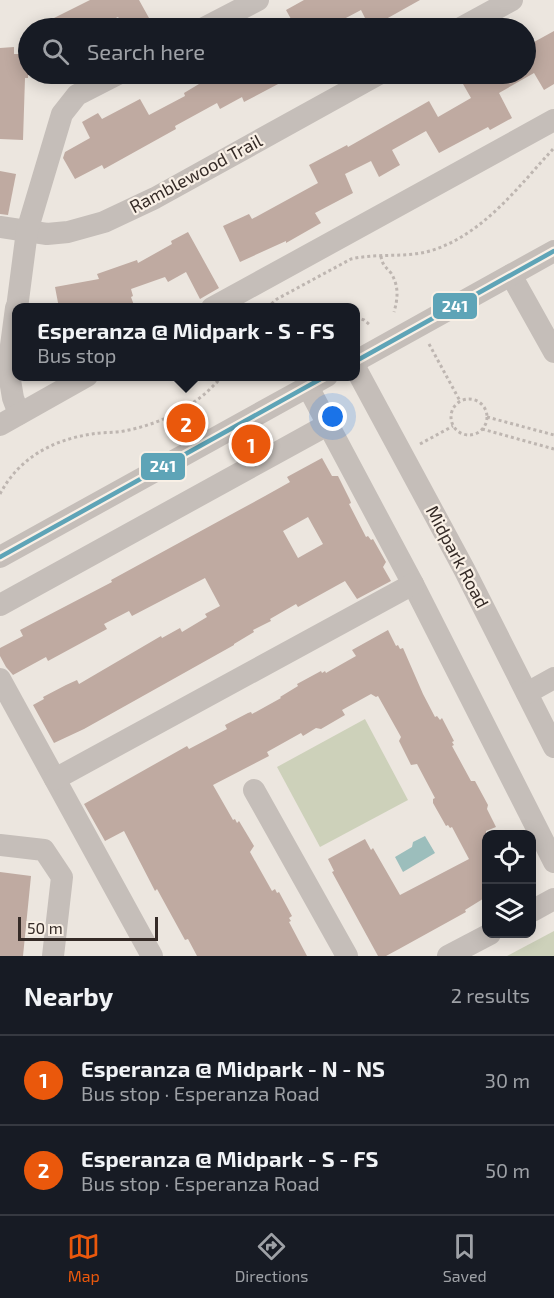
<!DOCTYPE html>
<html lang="en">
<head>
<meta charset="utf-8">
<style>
	body { margin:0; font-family:"Exo 2",sans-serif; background:#242831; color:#f1f3f6 }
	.controls { position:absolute; right:18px; bottom:18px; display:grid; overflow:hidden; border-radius:12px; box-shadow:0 3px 15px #0003 }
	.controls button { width:54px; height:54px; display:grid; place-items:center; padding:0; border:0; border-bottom:2px solid #363941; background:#171b24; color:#f1f3f6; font:30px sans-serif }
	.scale { position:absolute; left:18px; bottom:15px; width:140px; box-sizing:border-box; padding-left:6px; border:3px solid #352b27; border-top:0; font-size:16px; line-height:21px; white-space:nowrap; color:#352b27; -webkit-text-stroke:4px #f9f0e6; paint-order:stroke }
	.you { position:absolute; left:333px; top:417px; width:21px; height:21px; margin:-15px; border:4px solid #fff; border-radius:50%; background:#1a73e8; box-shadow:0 0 0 9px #1a73e833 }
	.badge { display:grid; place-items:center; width:39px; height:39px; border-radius:50%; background:#ea580c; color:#fff; font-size:20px; font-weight:700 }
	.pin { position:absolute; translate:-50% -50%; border:3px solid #fff; box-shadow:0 2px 6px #0006 }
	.popup { position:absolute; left:12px; top:303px; width:348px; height:78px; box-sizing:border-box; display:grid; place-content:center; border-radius:12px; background:#171b24; filter:drop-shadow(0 2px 4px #0005); font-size:20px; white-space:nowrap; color:#9ea1a6 }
	.popup b { font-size:22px; color:#f1f3f6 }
	.popup::after { content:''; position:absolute; left:50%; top:100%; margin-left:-12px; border:12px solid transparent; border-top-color:#171b24 }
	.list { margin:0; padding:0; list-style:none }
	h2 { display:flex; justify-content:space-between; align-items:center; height:78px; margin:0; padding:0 24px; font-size:26px }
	h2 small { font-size:20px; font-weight:400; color:#9ea1a6 }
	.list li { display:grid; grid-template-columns:39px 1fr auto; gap:18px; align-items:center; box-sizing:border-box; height:90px; padding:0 24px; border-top:2px solid #363941 }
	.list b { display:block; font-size:22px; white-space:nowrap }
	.list p { margin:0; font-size:20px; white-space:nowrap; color:#9ea1a6 }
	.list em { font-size:20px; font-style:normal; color:#9ea1a6 }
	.icon { flex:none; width:33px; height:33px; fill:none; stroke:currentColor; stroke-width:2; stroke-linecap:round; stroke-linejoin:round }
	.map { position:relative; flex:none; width:554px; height:956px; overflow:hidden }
	.search { position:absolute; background:#171b24; box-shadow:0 3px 15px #0003; left:18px; right:18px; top:18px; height:66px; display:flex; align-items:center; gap:15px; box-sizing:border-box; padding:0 21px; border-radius:33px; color:#9ea1a6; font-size:22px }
	.sheet { height:258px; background:#171b24 }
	nav { display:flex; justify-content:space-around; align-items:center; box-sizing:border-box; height:84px; border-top:2px solid #363941; background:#171b24; font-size:16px; color:#9ea1a6 }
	nav a { display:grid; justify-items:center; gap:3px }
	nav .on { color:#ea580c }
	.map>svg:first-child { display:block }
</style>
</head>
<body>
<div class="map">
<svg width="554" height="956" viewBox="0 0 554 956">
	<rect width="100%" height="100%" fill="#ece6df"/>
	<g fill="#cdd1ba">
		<path d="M365,719l43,81 -88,47 -43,-80z"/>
		<path d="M554,931v25h-47z"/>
	</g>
	<path fill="#9cbebc" d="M425,836l10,17 -32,19 -8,-15 17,-10 1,-5z"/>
	<g fill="#bfaaa1" fill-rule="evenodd">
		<path d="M90,0h49l10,18 -20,10h-4l-7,-11 -23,11h-61z"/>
		<path d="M304,0h116l-50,28 -9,-18 -34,18h-31l-10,-18z"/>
		<path d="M554,31v53l-10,6 -10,-17 -35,20 13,25 -22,12 -2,-3 -49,26 -13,-22 -34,19 8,15 -21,12 -8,-16 -26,13 8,19 -38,20 6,10 -35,20v-2l-46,21 -17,-36 26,-12 3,5 66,-36 -9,-18 38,-20 1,2 81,-46 9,16 33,-19 -8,-14 18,-10h44v-27z"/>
		<path d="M14,47v7h14v24h-3l-2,62 -23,-1v-91z"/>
		<path d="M200,74h97l-53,28 -2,-5 -22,12 -3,-6 -42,23 1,3 -72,40 -2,-4 -27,14 -12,-21 2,-6 25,-14 -8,-16 16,-9 4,6 38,-20 9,16 36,-19 -1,-3 20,-12z"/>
		<path d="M0,171l16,3 -8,41 -8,-1z"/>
		<path d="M188,232l31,56 -19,11 -14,-27 -18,10 -3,-5 -34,12 2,7 -2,1 4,11h-76l-4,-21 44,-8 -2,-5 40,-14 1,3 34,-19 -1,-3z"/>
		<path d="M322,458l10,18h6l12,24 1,3 -2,1 17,33 2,-1 3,4 2,-1 13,23 -3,5 8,14 -34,18 -12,-18 -47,26 -2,-3 -26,15 1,2 -18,9 1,2 -20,12v1l-150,84 -30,14 -21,-38 11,-6 -1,-2 23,-12 11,-5 2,4 82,-48 1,2 18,-10 2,4 25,-15 -2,-3 15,-8 -15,-28 -73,38 -3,-5 -25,13 3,5 -59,32 -2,-4 -33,18 -7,-8 -6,-11v-8l23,-12 -3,-6 92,-48 -1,-2 154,-84 25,-14 -3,-5zM308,517l15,27 -25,14 -15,-27z"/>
		<path d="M388,630l8,16 2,-1 2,4 3,-1 20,46 12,23 2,-1 3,4 2,-2 12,23 -2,1 2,3 -2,1 19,35h4l13,24 -1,4 9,18 -10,4v66l-21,13 1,2 -67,37 -13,7h-8l-46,-84 2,-1 -6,-12 37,-20 6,11 2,-2 27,47 69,-36 -17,-32 -2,1 -2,-3 -2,1 -13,-23v-4l2,-1 -18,-34 -6,1 -12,-24 2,-4 -23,-41 -2,1 -5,-3 -29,16 3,5 -24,14 -5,-1 -13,8 -2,-3 -34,19 2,4 -56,29 20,35 2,-1 2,4 2,-2 15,25 -4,6 22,39 3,-2 2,4 2,-1 13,24 -3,2 2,3 -2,1 18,34h-110l-9,-17 -3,1 -28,-51 -2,2 -31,-60 -19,10 -21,-37 103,-58 2,3 38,-20 -2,-4 23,-12 3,-1 1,2 29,-16 -1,-1 18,-11 -1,-2 24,-13 1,2 3,-2 1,2 30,-17 -4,-6z"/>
		<path d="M0,872l31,4 -8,80h-23z"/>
	</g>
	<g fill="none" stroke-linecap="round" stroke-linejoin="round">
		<g stroke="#beb6b1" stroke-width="3" stroke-dasharray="3 3" stroke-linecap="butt">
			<path d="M381,256c1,9 5,11 10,17 8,13 7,25 3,39"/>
			<path d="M267,308l10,-9 74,-40c26,-6 53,-1 79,-8 53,-16 88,-64 124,-103"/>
			<path d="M356,317l8,3 6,5"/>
			<path d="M429,344l31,57"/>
			<circle cx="469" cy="417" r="18"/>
			<path d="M487,417l67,18"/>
			<path d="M482,429l72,20"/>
			<path d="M420,444l33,-18"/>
			<path d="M0,494c19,-36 52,-54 92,-60 10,-2 21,-1 32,-3 37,-7 74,-25 98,-55"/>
		</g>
		<g stroke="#c5beb9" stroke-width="22">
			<path d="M204,28l54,-28"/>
			<path d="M461,28l51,-28"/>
			<path d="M0,227l47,7 21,-2 36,-10 51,-24 224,-124"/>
			<path d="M511,275l43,77"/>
			<path d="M16,308l-8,60 5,30 6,16"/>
			<path d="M17,308l10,-77 35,-117 15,-19 41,-21"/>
			<path d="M212,308l342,-188"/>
			<path d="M356,361l198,-110"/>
			<path d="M356,369l108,200 90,178"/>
			<path d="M308,387l105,197 141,278"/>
			<path d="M0,425l87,-49"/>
			<path d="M0,557l327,-181"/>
			<path d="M0,605l329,-181"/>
			<path d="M0,679l152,277"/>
			<path d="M527,693l27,-15"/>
			<path d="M55,779l358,-195"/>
			<path d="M254,790l93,166"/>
			<path d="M0,845l44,5 18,27 -9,79"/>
			<path d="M532,911l22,-12"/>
			<path d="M448,956l42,-22"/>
		</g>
		<g stroke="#f9f0e6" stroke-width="9">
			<g id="bus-1">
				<path d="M356,361l198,-110"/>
				<path d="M0,557l326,-181"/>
			</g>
		</g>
		<use href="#bus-1" stroke="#5ea4b7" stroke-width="4.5"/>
	</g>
	<g text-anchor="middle" stroke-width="4.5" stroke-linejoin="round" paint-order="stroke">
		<g font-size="18" fill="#352b27" stroke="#f9f0e6">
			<text transform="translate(196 174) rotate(-28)" y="6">Ramblewood Trail</text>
			<text transform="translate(457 557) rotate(62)" y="6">Midpark Road</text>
		</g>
	</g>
	<g stroke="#f9f0e6" stroke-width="2">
		<rect x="432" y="292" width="46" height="28" rx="6" fill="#5ea4b7"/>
		<rect x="140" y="452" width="46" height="29" rx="6" fill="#5ea4b7"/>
	</g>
	<g font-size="16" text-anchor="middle" font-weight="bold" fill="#fff">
		<text x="455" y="312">241</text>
		<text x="163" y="472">241</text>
	</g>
</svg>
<div class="controls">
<button><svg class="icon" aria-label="locate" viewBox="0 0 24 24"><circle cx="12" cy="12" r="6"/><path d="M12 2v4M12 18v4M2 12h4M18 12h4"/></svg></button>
<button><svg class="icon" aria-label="layers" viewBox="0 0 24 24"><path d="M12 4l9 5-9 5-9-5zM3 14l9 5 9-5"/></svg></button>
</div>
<div class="scale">50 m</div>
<div class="you"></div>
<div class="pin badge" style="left:251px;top:444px">1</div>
<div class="pin badge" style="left:186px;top:423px">2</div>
<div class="popup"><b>Esperanza @ Midpark - S - FS</b>Bus stop</div>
<div class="search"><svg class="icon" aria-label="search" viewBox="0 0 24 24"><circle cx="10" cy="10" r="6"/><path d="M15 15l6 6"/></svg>Search here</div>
</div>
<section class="sheet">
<h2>Nearby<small>2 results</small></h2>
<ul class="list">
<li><span class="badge">1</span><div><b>Esperanza @ Midpark - N - NS</b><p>Bus stop · Esperanza Road</p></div><em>30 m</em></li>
<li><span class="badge">2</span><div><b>Esperanza @ Midpark - S - FS</b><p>Bus stop · Esperanza Road</p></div><em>50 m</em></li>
</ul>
</section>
<nav>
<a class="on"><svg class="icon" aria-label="map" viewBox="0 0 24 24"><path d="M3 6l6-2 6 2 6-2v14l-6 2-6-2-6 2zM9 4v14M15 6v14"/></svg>Map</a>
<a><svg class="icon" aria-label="directions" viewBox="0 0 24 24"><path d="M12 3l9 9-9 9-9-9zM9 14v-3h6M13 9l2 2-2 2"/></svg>Directions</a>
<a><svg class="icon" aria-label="saved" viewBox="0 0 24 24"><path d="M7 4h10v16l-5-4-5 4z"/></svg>Saved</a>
</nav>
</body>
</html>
